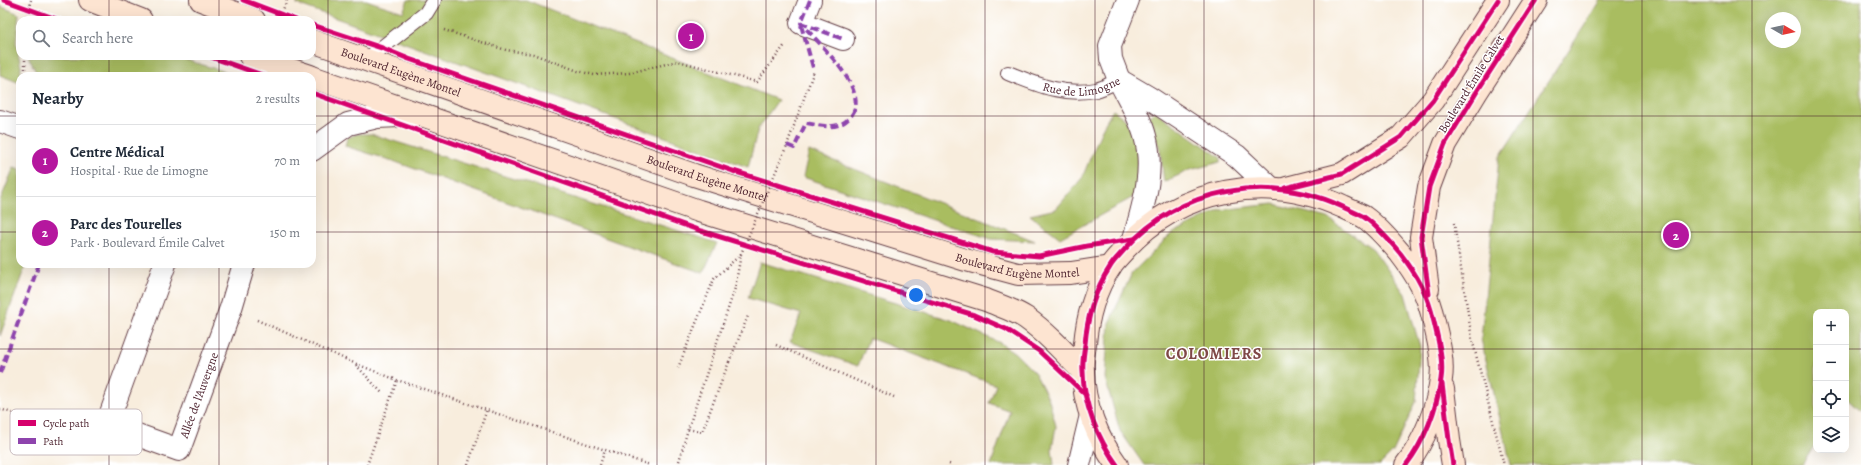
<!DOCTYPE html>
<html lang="en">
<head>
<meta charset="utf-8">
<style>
	body { margin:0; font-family:Alegreya,serif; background:#f6f6f7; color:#1f2937 }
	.controls { position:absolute; right:12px; bottom:12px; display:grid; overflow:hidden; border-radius:8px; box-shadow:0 4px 16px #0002 }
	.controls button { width:36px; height:36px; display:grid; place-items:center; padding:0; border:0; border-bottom:1px solid #e0e1e3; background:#fff; color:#1f2937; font:20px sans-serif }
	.compass { position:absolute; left:1765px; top:12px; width:36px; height:36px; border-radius:50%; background:#fff; box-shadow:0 4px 16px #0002; rotate:99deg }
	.you { position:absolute; left:916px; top:295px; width:14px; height:14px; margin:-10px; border:3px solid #fff; border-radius:50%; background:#1a73e8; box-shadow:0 0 0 6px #1a73e833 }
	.badge { display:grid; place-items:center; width:26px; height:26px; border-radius:50%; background:#b5179e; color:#fff; font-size:13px; font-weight:700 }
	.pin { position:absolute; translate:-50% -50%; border:2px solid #fff; box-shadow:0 1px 4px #0006 }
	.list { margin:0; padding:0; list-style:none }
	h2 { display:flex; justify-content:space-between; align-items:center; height:52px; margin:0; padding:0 16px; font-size:17px }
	h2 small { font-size:13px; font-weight:400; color:#747a83 }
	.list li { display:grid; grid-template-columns:26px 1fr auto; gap:12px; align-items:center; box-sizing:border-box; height:72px; padding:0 16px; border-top:1px solid #e0e1e3 }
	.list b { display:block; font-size:15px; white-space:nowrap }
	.list p { margin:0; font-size:13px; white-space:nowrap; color:#747a83 }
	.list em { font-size:13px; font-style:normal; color:#747a83 }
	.icon { flex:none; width:22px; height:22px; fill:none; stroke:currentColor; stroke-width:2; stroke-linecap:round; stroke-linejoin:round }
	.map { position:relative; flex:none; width:1861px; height:465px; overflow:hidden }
	.search { position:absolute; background:#fff; box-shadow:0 4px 16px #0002; left:16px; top:16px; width:300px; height:44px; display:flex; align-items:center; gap:10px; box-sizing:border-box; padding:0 14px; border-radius:12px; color:#747a83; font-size:15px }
	.panel { position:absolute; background:#fff; box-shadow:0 4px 16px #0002; left:16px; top:72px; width:300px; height:196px; border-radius:12px }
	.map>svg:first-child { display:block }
</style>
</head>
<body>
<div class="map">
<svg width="1861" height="465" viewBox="0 0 1861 465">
	<rect width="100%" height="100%" fill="#fff"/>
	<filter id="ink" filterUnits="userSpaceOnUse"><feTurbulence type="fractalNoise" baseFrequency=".025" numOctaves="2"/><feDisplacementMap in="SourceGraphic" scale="8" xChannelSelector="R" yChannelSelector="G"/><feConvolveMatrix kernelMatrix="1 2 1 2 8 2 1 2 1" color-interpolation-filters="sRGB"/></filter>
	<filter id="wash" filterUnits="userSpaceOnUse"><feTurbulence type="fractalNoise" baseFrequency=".012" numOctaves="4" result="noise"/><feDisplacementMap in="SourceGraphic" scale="16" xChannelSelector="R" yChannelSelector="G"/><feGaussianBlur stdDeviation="0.9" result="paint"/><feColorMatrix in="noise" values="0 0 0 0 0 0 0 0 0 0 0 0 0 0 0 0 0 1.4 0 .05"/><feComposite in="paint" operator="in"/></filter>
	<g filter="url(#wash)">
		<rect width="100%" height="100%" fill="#f8eddd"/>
		<g fill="#a9bd61" stroke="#7a6e46" fill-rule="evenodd">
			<path d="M298,0h68l37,12 5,-12h118l252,100 -20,29 -10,38 -451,-163z"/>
			<path d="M1601,0h260v412l-15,-14v-86h-30v131l-14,22h-291l-30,-126 18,-181zM1771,18h24v24h-24z"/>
			<path d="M0,6l19,8 -3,28 5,25 -1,16 -20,-8z"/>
			<path d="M28,56h145l67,20h-202z"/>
			<path d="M1113,110l13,10 12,25 1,31 -4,20 -75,42 -30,-23 26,-6 26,-31 21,-51z"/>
			<path d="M1155,111l66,47 -1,4 -30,8 -26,12 -4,-32 -11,-33z"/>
			<path d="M357,134h14l346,109 -14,30 -310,-112 -48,-15 2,-8z"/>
			<path d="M809,151l226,90 -44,-2 -188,-62z"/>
			<path d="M14,167l6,2v95h6l-26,72v-135z"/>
			<path d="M1274,204l54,14 45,31 32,45 15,53 -4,55 -23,50 -13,13h-236l-24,-34 -15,-53 4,-55 23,-50 39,-39 49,-24z"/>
			<path d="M760,262l191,58 49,23 15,10 20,20 14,27 7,26 -4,23 2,16h-63l19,-54 -21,-8 7,-18 -127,-47 -11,28 -68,-24 11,-28 -53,-16z"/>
		</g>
	</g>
	<g filter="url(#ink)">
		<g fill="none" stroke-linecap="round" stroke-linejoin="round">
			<g stroke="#643e46" stroke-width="16">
				<g id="lane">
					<path d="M366,60l60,-47 8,-13"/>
					<path id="s1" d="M1008,73c30,12 55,23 88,17 8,-2 16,-7 23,-10"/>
				</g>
			</g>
			<g stroke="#643e46" stroke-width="24">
				<g id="street">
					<path d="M810,0l-9,23 42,16"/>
					<path d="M1119,80l-8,-21 -1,-13 18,-46"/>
					<path d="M0,121l20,7"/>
					<path d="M312,150l36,-26 29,-7 44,-2"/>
					<path d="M1134,239c9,-33 21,-68 11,-103 -5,-19 -17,-38 -26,-56l29,17 89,59 34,32"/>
					<path id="s2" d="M165,264l-58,160 72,26 52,-142 13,-44"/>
					<path d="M1079,465l12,-50"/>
				</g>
			</g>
			<g stroke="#643e46" stroke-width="24">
				<g id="secondary">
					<path d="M90,0l51,20"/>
					<path d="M201,0l53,20"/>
					<path id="s3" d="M312,41l382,134 272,85 52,14 53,-1 39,-6"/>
					<path d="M250,56l60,20"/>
					<path d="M312,77l387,134 287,89c14,6 28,10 40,18 21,15 39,35 57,54"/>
					<path d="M1287,188l55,-14 59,-37 32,-37 65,-100"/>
					<path d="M1428,289l-7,-52 8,-50 16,-43 31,-51 60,-93"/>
					<path d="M1443,389l6,51 4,25"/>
					<path d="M1117,465c-19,-26 -34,-61 -34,-94 -1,-9 1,-18 2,-27 2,-26 10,-55 25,-77 4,-7 10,-12 15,-18 56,-62 143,-77 218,-42 6,3 14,6 21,10 13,9 25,23 36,36 17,22 28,41 34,69 4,17 10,39 7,57 -4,30 -17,63 -35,86"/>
				</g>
			</g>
			<g stroke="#643e46" stroke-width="2.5" stroke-dasharray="1 3" stroke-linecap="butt">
				<path d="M282,12l5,-12"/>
				<path d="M25,20l6,-20"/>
				<path d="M444,30l62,20 27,4 45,17 16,4 35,-2 49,-12 79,21 28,-37"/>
				<path d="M25,56v20"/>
				<path d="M787,145l27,-74"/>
				<path d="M1454,223l18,116 32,126"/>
				<path d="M257,320l97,43 43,17 253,85"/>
				<path d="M776,345l118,52"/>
				<path d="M729,362l19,-46"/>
				<path d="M356,365l27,29"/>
				<path d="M678,368l36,-89 27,-25"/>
				<path d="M0,409l75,25 4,-1"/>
				<path d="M949,464l3,1"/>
				<path d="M367,465l30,-85"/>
				<path d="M468,465l19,-56"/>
				<path d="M600,465l5,-15"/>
				<path d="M678,465l10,-36"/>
			</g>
			<use href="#lane" stroke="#fff" stroke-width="14"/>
			<use href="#street" stroke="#fff" stroke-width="22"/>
			<use href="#secondary" stroke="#fde4d1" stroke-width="22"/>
			<path stroke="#643e46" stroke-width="2.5" stroke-dasharray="1 3" stroke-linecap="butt" d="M729,362l-27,70 -14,-3 47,-141 6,-34 46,-109"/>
			<g stroke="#8e44ad" stroke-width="4" stroke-dasharray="8 4" stroke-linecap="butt">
				<path d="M810,0l-9,23 42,16"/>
				<path d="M801,25l13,46"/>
				<path d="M787,145l7,3 12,-25c17,3 33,8 45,-7 21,-25 -34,-74 -50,-93"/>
				<path d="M0,373l39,-109"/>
			</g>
			<g stroke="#fff" stroke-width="8">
				<g id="cycleway">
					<path d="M4,0l55,20"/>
					<path d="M243,0l53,20"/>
					<path d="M312,25l70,23 27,11 324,112 260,81 46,4 48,-10 47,-7"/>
					<path d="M208,56l57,20"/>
					<path d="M312,93l389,138 273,84 32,14 33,22 47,44"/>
					<path d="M1285,188l57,-14 59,-37 32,-37 65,-100"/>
					<path d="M1429,294l-8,-57 8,-50 16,-43 31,-51 60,-93"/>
					<path d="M1442,384l7,56 4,25"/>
					<path d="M1117,465c-19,-26 -34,-61 -34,-94 -1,-9 1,-18 2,-27 2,-26 10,-55 25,-77 4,-7 10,-12 15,-18 56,-62 143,-77 218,-42 6,3 14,6 21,10 13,9 25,23 36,36 17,22 28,41 34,69 4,17 10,39 7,57 -4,30 -17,63 -35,86"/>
				</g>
			</g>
			<use href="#cycleway" stroke="#d6006c" stroke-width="5"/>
		</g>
	</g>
	<path fill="none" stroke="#4a1f2b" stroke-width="1" stroke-opacity="0.55" d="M109,0v20M219,0v20M328,0v465M438,0v465M547,0v465M657,0v465M766,0v465M876,0v465M985,0v465M1095,0v465M1204,0v465M1314,0v465M1423,0v465M1533,0v465M1642,0v465M1752,0v465M109,56v20M219,56v20M0,116h20M312,116h1549M0,232h20M312,232h1549M109,264v201M219,264v201M0,349h1816M1846,349h15"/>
	<g text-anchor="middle" stroke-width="3" stroke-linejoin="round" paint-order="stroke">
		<g font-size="12" fill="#4a1f2b" stroke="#fff">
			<text dy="4" stroke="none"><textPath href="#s3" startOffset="94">Boulevard Eugène Montel</textPath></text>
			<text dy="4" stroke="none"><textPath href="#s1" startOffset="77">Rue de Limogne</textPath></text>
			<text transform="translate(1471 84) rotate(-58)" y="4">Boulevard Émile Calvet</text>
			<text dy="4" stroke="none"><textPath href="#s3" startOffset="418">Boulevard Eugène Montel</textPath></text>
			<text dy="4" stroke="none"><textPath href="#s3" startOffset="742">Boulevard Eugène Montel</textPath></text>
			<text dy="4" stroke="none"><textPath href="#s2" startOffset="305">Allée de l'Auvergne</textPath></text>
		</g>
		<g font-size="16" font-weight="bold" letter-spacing="1" fill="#7f4847" stroke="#fff">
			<text x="1214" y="359">COLOMIERS</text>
		</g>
	</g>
	<rect x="10" y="409" width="132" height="46" rx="6" fill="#fff" stroke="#c9bcbf" stroke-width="1"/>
	<rect x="18" y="420" width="18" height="6" fill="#d6006c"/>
	<rect x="18" y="438" width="18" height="6" fill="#8e44ad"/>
	<g font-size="11" fill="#4a1f2b">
		<text x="43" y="427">Cycle path</text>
		<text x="43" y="445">Path</text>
	</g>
</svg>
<div class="controls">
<button>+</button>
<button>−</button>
<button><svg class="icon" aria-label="locate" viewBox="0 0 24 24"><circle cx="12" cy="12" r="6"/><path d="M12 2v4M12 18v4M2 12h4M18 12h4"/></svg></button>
<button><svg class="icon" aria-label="layers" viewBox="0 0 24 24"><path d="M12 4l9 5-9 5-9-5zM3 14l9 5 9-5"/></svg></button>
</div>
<svg class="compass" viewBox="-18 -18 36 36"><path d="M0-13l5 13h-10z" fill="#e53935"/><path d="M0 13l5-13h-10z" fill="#747a83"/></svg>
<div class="you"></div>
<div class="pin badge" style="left:691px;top:36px">1</div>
<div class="pin badge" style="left:1676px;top:235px">2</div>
<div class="search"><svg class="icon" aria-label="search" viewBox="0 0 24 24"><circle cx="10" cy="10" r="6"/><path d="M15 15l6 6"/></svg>Search here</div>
<section class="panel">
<h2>Nearby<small>2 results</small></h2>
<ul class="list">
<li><span class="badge">1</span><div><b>Centre Médical</b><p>Hospital · Rue de Limogne</p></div><em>70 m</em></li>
<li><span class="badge">2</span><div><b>Parc des Tourelles</b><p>Park · Boulevard Émile Calvet</p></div><em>150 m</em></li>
</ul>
</section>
</div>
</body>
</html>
